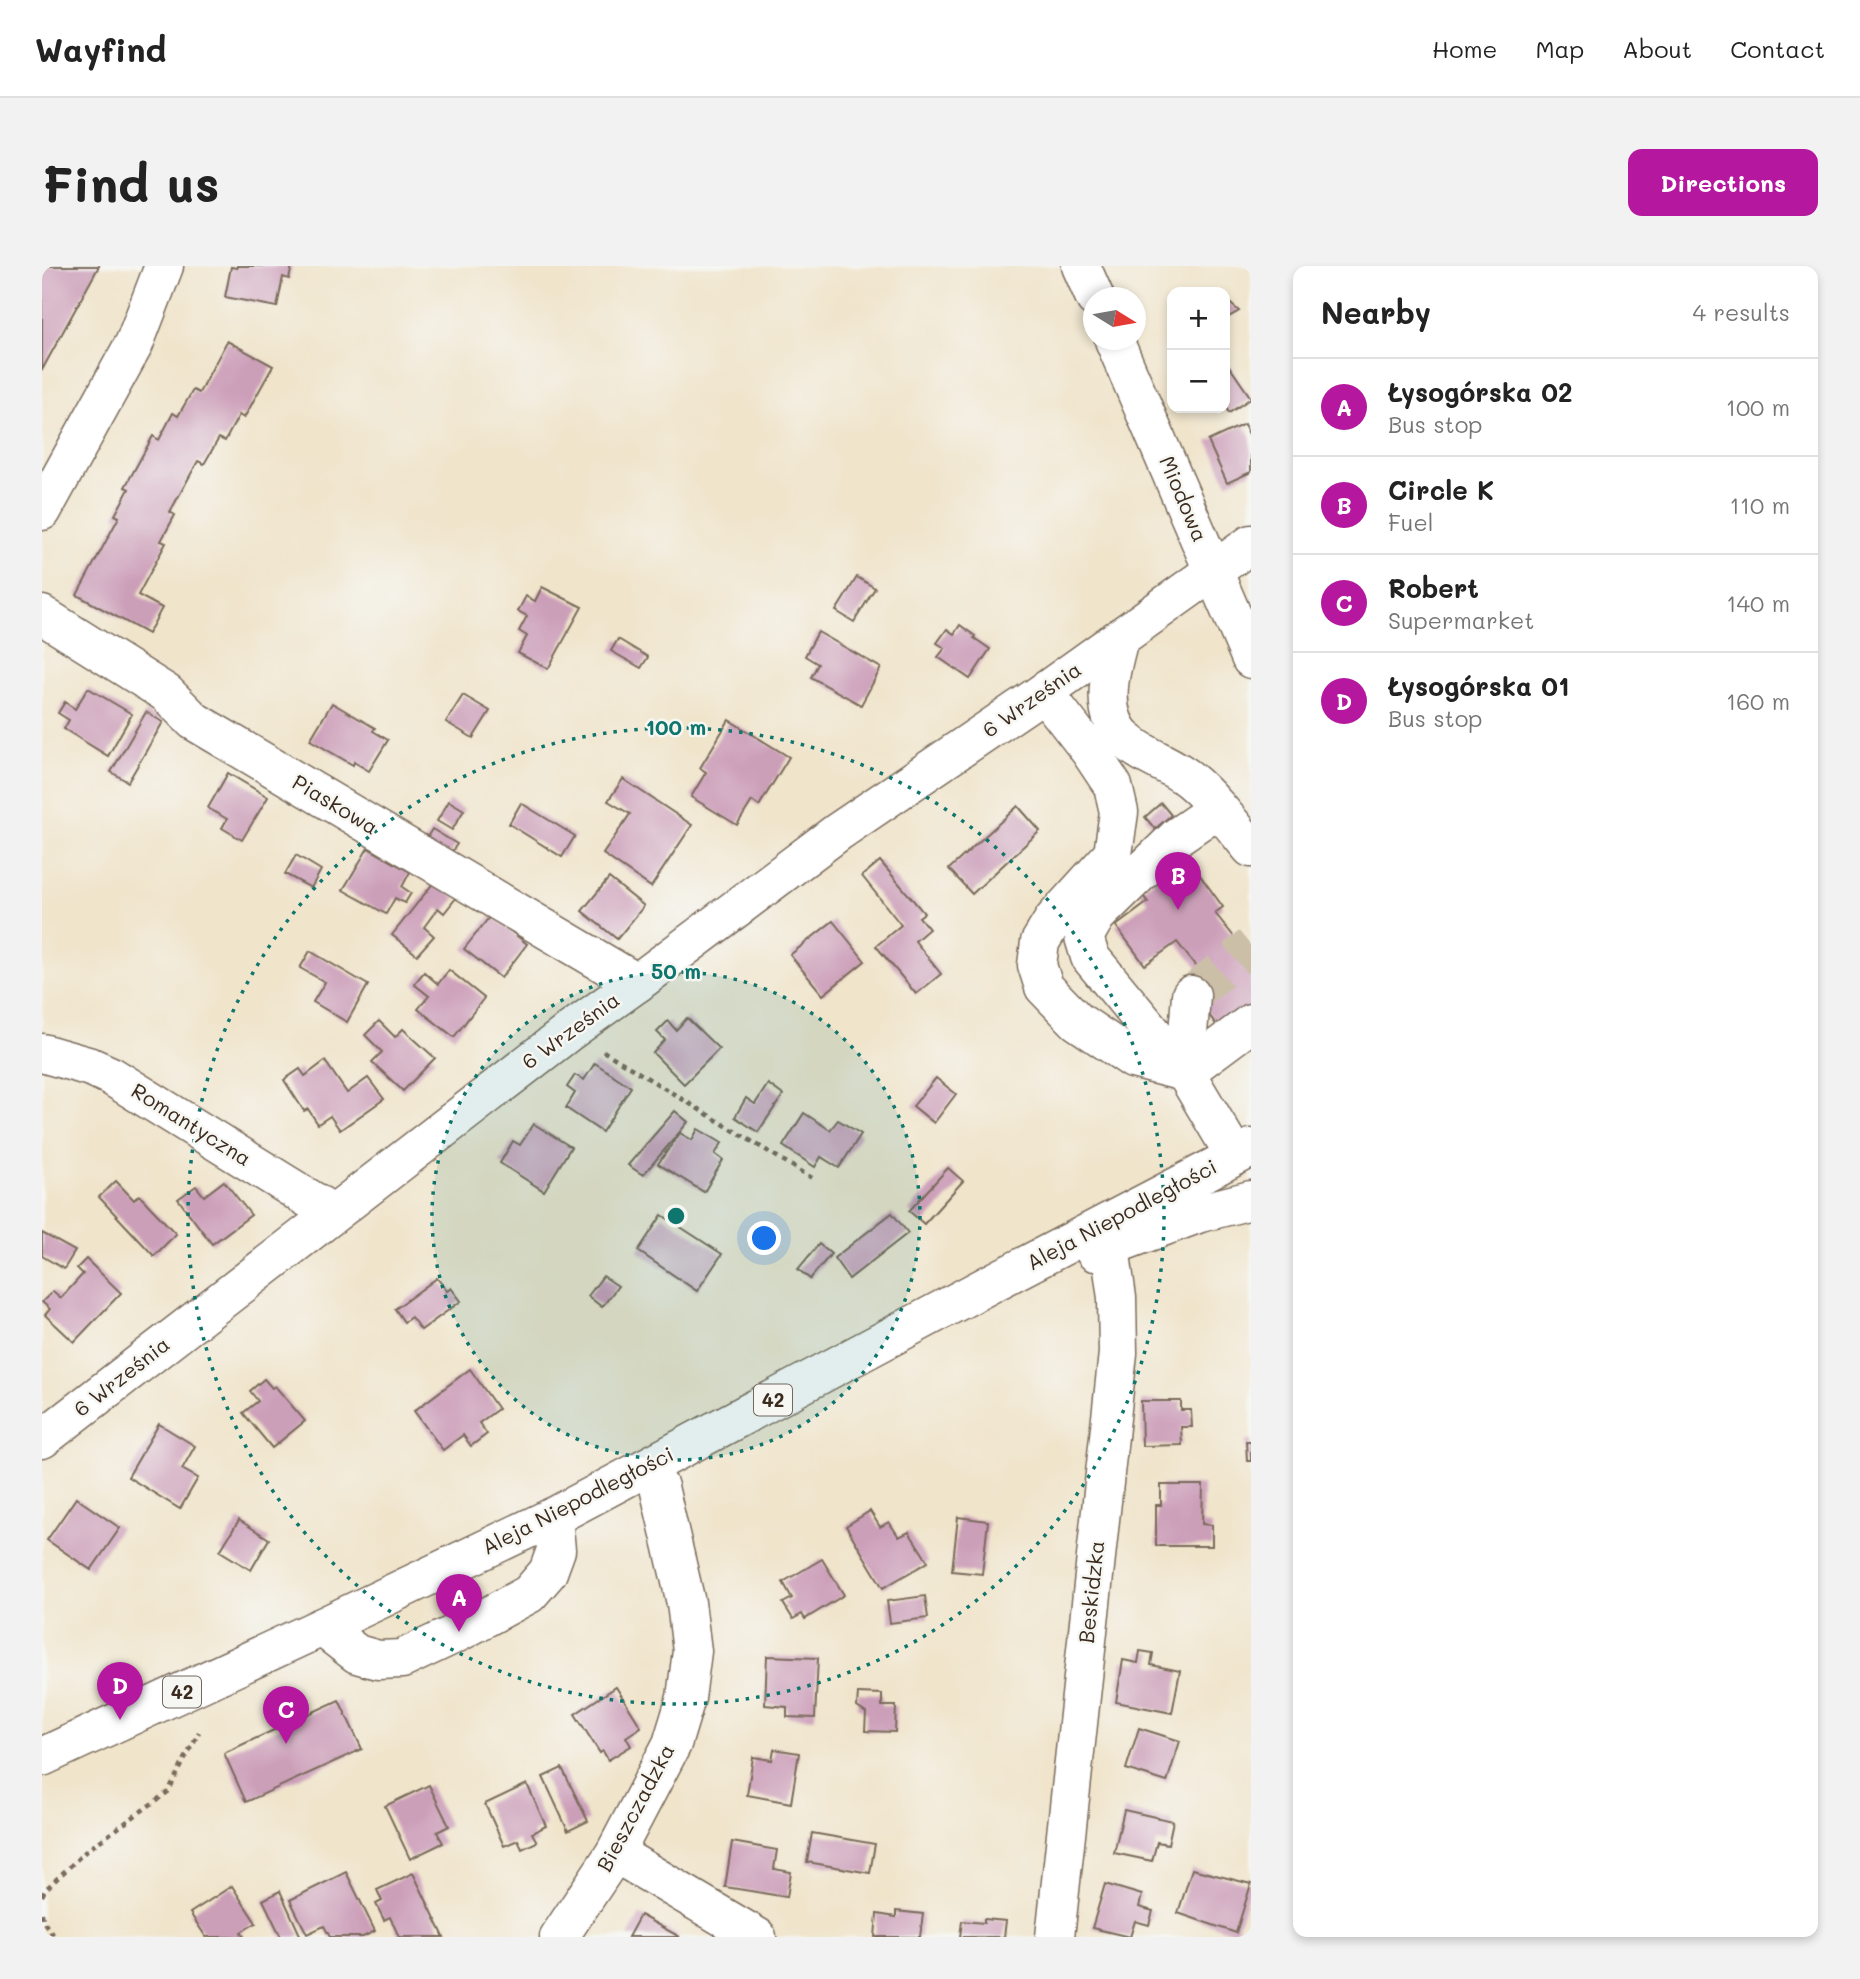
<!DOCTYPE html>
<html lang="en">
<head>
<meta charset="utf-8">
<style>
	body { margin:0; font-family:Mali,sans-serif; background:#f2f2f2; color:#222 }
	.controls { position:absolute; right:21px; top:21px; display:grid; overflow:hidden; border-radius:14px; box-shadow:0 4px 10px #0003 }
	.controls button { width:63px; height:63px; display:grid; place-items:center; padding:0; border:0; border-bottom:2px solid #e0e0e0; background:#fff; color:#222; font:35px sans-serif }
	.compass { position:absolute; left:1041px; top:21px; width:63px; height:63px; border-radius:50%; background:#fff; box-shadow:0 4px 10px #0003; rotate:101deg }
	.you { position:absolute; left:723px; top:973px; width:24px; height:24px; margin:-18px; border:5px solid #fff; border-radius:50%; background:#1a73e8; box-shadow:0 0 0 10px #1a73e833 }
	.badge { display:grid; place-items:center; width:46px; height:46px; border-radius:50%; background:#b5179e; color:#fff; font-size:23px; font-weight:700 }
	.pin { position:absolute; translate:-50% -58px; filter:drop-shadow(0 2px 4px #0008) }
	.pin::after { content:''; position:absolute; top:37px; width:24px; height:21px; background:inherit; clip-path:polygon(0 0,100% 0,50% 100%) }
	.list { margin:0; padding:0; list-style:none }
	h2 { display:flex; justify-content:space-between; align-items:center; height:91px; margin:0; padding:0 28px; font-size:30px }
	h2 small { font-size:23px; font-weight:400; color:#767676 }
	.list li { display:grid; grid-template-columns:46px 1fr auto; gap:21px; align-items:center; box-sizing:border-box; height:98px; padding:0 28px; border-top:2px solid #e0e0e0 }
	.list b { display:block; font-size:26px; white-space:nowrap }
	.list p { margin:0; font-size:23px; white-space:nowrap; color:#767676 }
	.list em { font-size:23px; font-style:normal; color:#767676 }
	.map { position:relative; flex:none; width:1209px; height:1671px; overflow:hidden; border-radius:14px }
	header { display:flex; align-items:center; gap:42px; box-sizing:border-box; height:98px; padding:0 35px; background:#fff; border-bottom:2px solid #e0e0e0 }
	header strong { font-size:33px }
	nav { display:flex; gap:38px; margin-inline-start:auto; font-size:24px }
	.intro { display:flex; align-items:center; justify-content:space-between; box-sizing:border-box; height:168px; padding:0 42px }
	h1 { margin:0; font-size:49px }
	.button { padding:18px 32px; border-radius:14px; background:#b5179e; color:#fff; font-size:24px; font-weight:700 }
	main { display:flex; gap:42px; padding:0 42px }
	aside { flex:1; background:#fff; border-radius:14px; box-shadow:0 4px 10px #0003 }
	.map>svg:first-child { display:block }
</style>
</head>
<body>
<header>
<strong>Wayfind</strong>
<nav><a>Home</a><a>Map</a><a>About</a><a>Contact</a></nav>
</header>
<div class="intro"><h1>Find us</h1><a class="button">Directions</a></div>
<main>
<div class="map">
<svg width="1209" height="1671" viewBox="0 0 1209 1671">
	<rect width="100%" height="100%" fill="#f6f6f2"/>
	<filter id="ink" filterUnits="userSpaceOnUse"><feTurbulence type="fractalNoise" baseFrequency=".0143" numOctaves="2"/><feDisplacementMap in="SourceGraphic" scale="14" xChannelSelector="R" yChannelSelector="G"/><feConvolveMatrix kernelMatrix="1 2 1 2 8 2 1 2 1" color-interpolation-filters="sRGB"/></filter>
	<filter id="wash" filterUnits="userSpaceOnUse"><feTurbulence type="fractalNoise" baseFrequency=".00686" numOctaves="4" result="noise"/><feDisplacementMap in="SourceGraphic" scale="28" xChannelSelector="R" yChannelSelector="G"/><feGaussianBlur stdDeviation="1.57" result="paint"/><feColorMatrix in="noise" values="0 0 0 0 0 0 0 0 0 0 0 0 0 0 0 0 0 1.4 0 .05"/><feComposite in="paint" operator="in"/></filter>
	<g filter="url(#wash)">
		<rect width="100%" height="100%" fill="#f0e4cb"/>
		<g id="blocks">
			<g fill="#cc9fb9">
				<path d="M0,0h57l-57,104z"/>
				<path d="M195,0h55l-3,13 -6,-2 -6,30 -52,-10 6,-30 6,1z"/>
				<path d="M1183,33l14,12 -14,8z"/>
				<path d="M185,75l46,25 -29,52 -5,-3 -14,26 -6,-3 -15,26 -6,-3 -28,51 5,3 -14,26 5,2 -28,52 24,13 -14,26 -71,-39 42,-78 -4,-2 14,-26 -4,-2 28,-51 6,4 14,-27 5,3 15,-26 6,3z"/>
				<path d="M1183,94l26,38 -22,15 -4,-7z"/>
				<path d="M1202,158l7,14v34l-24,11 -19,-42z"/>
				<path d="M815,311l18,11 -21,34 -18,-11z"/>
				<path d="M500,321l40,20 -34,62 -30,-16 9,-17 -8,-5 8,-15 -9,-5 8,-15 9,5z"/>
				<path d="M918,359l15,11 -1,2 16,11 -20,30 -32,-22 7,-9 -8,-5 10,-14 7,5z"/>
				<path d="M776,366l63,36 -20,37 -50,-28 7,-13 -13,-8z"/>
				<path d="M576,373l30,18 -7,11 -30,-17z"/>
				<path d="M46,422l44,26 -24,42 -44,-27 5,-9 -11,-7 7,-11 10,7z"/>
				<path d="M421,429l27,16 -17,27 -27,-16z"/>
				<path d="M290,437l43,25 -2,3 15,9 -19,31 -15,-9 -1,3 -43,-25z"/>
				<path d="M104,446l17,10 -35,60 -17,-10z"/>
				<path d="M687,454l60,37 -30,49 -7,-5 -15,24 -46,-28 15,-25 -6,-4z"/>
				<path d="M186,507l40,24 -26,43 -20,-12 5,-9 -19,-11z"/>
				<path d="M581,513l69,46 -41,62 -48,-33 27,-40 -22,-13z"/>
				<path d="M407,535l15,9 -12,20 -15,-9z"/>
				<path d="M479,537l54,33 -13,21 -53,-33z"/>
				<path d="M1119,537l10,12 -16,14 -10,-12z"/>
				<path d="M976,540l22,25 -68,63 -23,-25z"/>
				<path d="M390,563l25,15 -10,15 -24,-15z"/>
				<path d="M326,582l42,24 -8,15 9,6 -6,10 -10,-5 -9,16 -43,-24z"/>
				<path d="M254,589l25,15 -10,18 -26,-14z"/>
				<path d="M1144,590l37,51 -8,6 36,45v56l-27,21 -24,-32 15,-12 -38,-49 -32,23 -29,-39 32,-24 -9,-11z"/>
				<path d="M838,595l44,52 -5,4 10,12 -14,12 26,33 -25,20 -40,-48 25,-21 -39,-49z"/>
				<path d="M567,612l35,28 -27,33 -35,-28z"/>
				<path d="M393,615l21,17 -12,15 -6,-5 -14,19 10,9 -17,19 -25,-20z"/>
				<path d="M449,649l36,29 -26,34 -37,-29z"/>
				<path d="M791,655l32,40 -42,34 -33,-40z"/>
				<path d="M268,685l58,34 -21,37 -34,-20 12,-20 -25,-14z"/>
				<path d="M407,704l35,28 -30,39 -36,-28 11,-13 -15,-12 10,-12 14,12z"/>
				<path d="M645,752l32,31 -35,35 -31,-31 12,-13 -8,-8 11,-11 8,9z"/>
				<path d="M337,755l16,16 8,-8 32,29 -32,33 -31,-29 10,-10 -17,-17z"/>
				<path d="M283,795l22,32 21,-15 16,21 -44,31 -10,-14 -12,8 -10,-15 -4,2 -20,-31 16,-11 5,7z"/>
				<path d="M553,797l36,24 -29,45 -36,-24 9,-15 -8,-6 8,-12 9,5z"/>
				<path d="M894,812l20,16 -22,29 -21,-17z"/>
				<path d="M726,818l15,11 -25,37 -23,-15 11,-19 9,6z"/>
				<path d="M633,845l13,11 -9,11 -36,42 -15,-10z"/>
				<path d="M762,847l26,17 8,-10 23,14 -22,34 -18,-11 -6,10 -32,-21z"/>
				<path d="M492,858l37,23 -27,44 -44,-28 13,-22 7,4z"/>
				<path d="M656,863l24,14 -7,11 8,6 -19,32 -46,-28 22,-31 12,7z"/>
				<path d="M906,902l15,13 -39,43 -15,-13z"/>
				<path d="M74,915l18,19 5,-5 37,39 -22,22 -55,-59z"/>
				<path d="M182,915l27,34 -39,29 -34,-45 18,-13 8,10z"/>
				<path d="M850,947l16,20 -59,46 -15,-21z"/>
				<path d="M620,949l60,39 -25,37 -59,-40z"/>
				<path d="M0,967l33,18 -11,18 -22,-13z"/>
				<path d="M777,978l12,10 -21,25 -12,-10z"/>
				<path d="M44,993l35,34 -47,49 -29,-27 5,-6 -8,-7 11,-11 8,7 22,-24 -6,-6z"/>
				<path d="M561,1010l15,10 -16,21 -14,-11z"/>
				<path d="M395,1012l10,13 4,-3 10,13 -40,29 -10,-13 -7,5 -9,-13z"/>
				<path d="M428,1103l28,40 -19,14 8,11 -16,12 -8,-11 -20,15 -29,-39z"/>
				<path d="M222,1113l8,9 3,-2 30,35 -33,27 -29,-35 15,-12 -8,-10z"/>
				<path d="M1099,1135h40v9h10l1,17h-11l1,18 -40,1z"/>
				<path d="M117,1158l36,22 -13,23 16,9 -18,31 -52,-32z"/>
				<path d="M1204,1175h5v20h-4z"/>
				<path d="M1119,1219h42l-1,39 10,1v21h-56v-41h5z"/>
				<path d="M34,1232l44,30 -29,42 -44,-30z"/>
				<path d="M828,1245l10,16 9,-5 10,15 10,-5 19,30 -45,26 -37,-62z"/>
				<path d="M916,1251l30,4 -6,53 -30,-3z"/>
				<path d="M197,1254l30,19 -18,31 -31,-19z"/>
				<path d="M780,1293l22,36 -39,24 -3,-5 -9,5 -10,-16 9,-5 -9,-16z"/>
				<path d="M883,1330l3,22 -38,5 -3,-22z"/>
				<path d="M1098,1385l13,2 -2,12 29,6 -8,42 -56,-11 7,-42 15,3z"/>
				<path d="M725,1390l51,2 -3,60 -28,-1v-10l-22,-2z"/>
				<path d="M574,1421l25,40 -15,10 5,9 -23,14 -5,-9 -3,2 -25,-39z"/>
				<path d="M816,1427l24,1v12h14l-1,26 -30,-1 1,-18 -9,-6z"/>
				<path d="M297,1434l23,49 -116,53 -22,-49z"/>
				<path d="M1097,1462l41,13 -13,41 -41,-13z"/>
				<path d="M732,1483l25,4 -8,50 -44,-8 6,-38 19,3z"/>
				<path d="M520,1502l26,53 -20,10 -25,-54z"/>
				<path d="M485,1518l19,42 -14,7 5,9 -15,7 -4,-9 -14,6 -19,-42z"/>
				<path d="M387,1519l20,41 -12,6 6,11 -33,16 -25,-53z"/>
				<path d="M1082,1544l49,11 -5,23 -11,-2 -5,19 -38,-8z"/>
				<path d="M770,1567l63,11 -5,29 -63,-11z"/>
				<path d="M690,1576l45,8 -3,19 17,3 -4,25 -62,-10z"/>
				<path d="M1150,1603l59,15 -15,49 -58,-20z"/>
				<path d="M304,1606l29,59 -12,6h-33l-6,-11 -17,8 -17,-34z"/>
				<path d="M371,1607l31,64h-45l-9,-20 -6,3 -8,-16 6,-3 -5,-11z"/>
				<path d="M1063,1618l37,11 -3,12 14,4 -4,14 -14,-4 -5,16 -38,-9z"/>
				<path d="M190,1620l24,37 -15,9 3,5h-38l-16,-24z"/>
				<path d="M238,1625l21,46h-20l-18,-37z"/>
				<path d="M854,1645l27,3 -3,23h-45l2,-23 19,3z"/>
				<path d="M598,1649l40,22h-52z"/>
				<path d="M942,1653l22,2 -2,16h-44l2,-16 22,2z"/>
			</g>
		</g>
	</g>
	<g filter="url(#ink)">
		<use href="#blocks" fill-opacity="0" stroke="#7a6b5b" stroke-width="2"/>
		<g fill="none" stroke-linecap="round" stroke-linejoin="round">
			<path stroke="#ccbfa8" stroke-width="38" stroke-dasharray="38 19" stroke-linecap="butt" d="M1149,729l60,-49"/>
			<g stroke="#7a6b5b" stroke-width="41">
				<g id="minor">
					<path d="M1039,0l14,32"/>
					<path d="M1072,74l137,319"/>
					<path d="M0,245l92,-167 30,-78"/>
					<path d="M0,349l124,78 28,28 443,262"/>
					<path d="M1077,373c-9,32 -21,75 7,101 18,17 45,24 64,40 23,19 42,45 61,68"/>
					<path d="M1002,426l45,58 24,36 6,26 -6,42 -59,65 -14,23 -3,23 7,22 33,34 56,38 52,13 66,-49"/>
					<path d="M1175,543l-39,27 -82,80 -12,21 6,20 95,115 50,84"/>
					<path d="M0,787l49,14 20,9 221,137"/>
					<path d="M1143,806l6,-77"/>
					<path d="M0,1173l528,-408 67,-48 201,-151 206,-140 207,-148"/>
					<path d="M280,1361l35,27 21,6 24,-1 57,-27 70,-38 19,-22 8,-22 -3,-33"/>
					<path d="M573,1587l142,84"/>
					<path d="M517,1671l56,-84 57,-109 14,-46 6,-47 -6,-48 -27,-116 -12,-20"/>
					<path d="M1013,1671l63,-584 -1,-55 -7,-51"/>
				</g>
			</g>
			<g stroke="#7a6b5b" stroke-width="41">
				<g id="major">
					<path d="M1053,986l105,-39 51,-13"/>
					<path d="M0,1491l280,-130 231,-110 439,-234 259,-135"/>
				</g>
			</g>
			<g stroke="#7a6b5b" stroke-width="4.5" stroke-dasharray="5 5" stroke-linecap="butt">
				<path d="M561,785l209,127"/>
				<path d="M0,1630l3,-6 41,-39 82,-59 31,-60"/>
				<path d="M0,1647l1,8 12,16"/>
			</g>
			<use href="#minor" stroke="#fff" stroke-width="38"/>
			<use href="#major" stroke="#fff" stroke-width="38"/>
		</g>
	</g>
	<circle cx="634" cy="950" r="244" fill="#0f766e" fill-opacity=".12"/>
	<g fill="none" stroke="#0f766e" stroke-width="3.5" stroke-dasharray="3.5 7">
		<circle cx="634" cy="950" r="244"/>
		<circle cx="634" cy="950" r="488"/>
	</g>
	<g text-anchor="middle" stroke-width="5" stroke-linejoin="round" paint-order="stroke">
		<g fill="#f6f6f2" stroke="#73675e" stroke-width="2">
			<rect x="712" y="1118.5" width="38" height="31" rx="5"/>
			<rect x="121" y="1410.5" width="38" height="31" rx="5"/>
		</g>
		<g font-size="19" font-weight="bold" fill="#3b2a1e">
			<text x="731" y="1141">42</text>
			<text x="140" y="1433">42</text>
		</g>
		<g font-size="21" fill="#3b2a1e" stroke="#f6f6f2">
			<text transform="translate(1141 233) rotate(67)" y="7">Miodowa</text>
			<text transform="translate(990 434) rotate(-35)" y="7">6 Września</text>
			<text transform="translate(293 539) rotate(31)" y="7">Piaskowa</text>
			<text transform="translate(529 765) rotate(-36)" y="7">6 Września</text>
			<text transform="translate(149 859) rotate(32)" y="7">Romantyczna</text>
			<text transform="translate(1080 949) rotate(-28)" y="7">Aleja Niepodległości</text>
			<text transform="translate(80 1111) rotate(-38)" y="7">6 Września</text>
			<text transform="translate(536 1235) rotate(-27)" y="7">Aleja Niepodległości</text>
			<text transform="translate(1050 1326) rotate(-84)" y="7">Beskidzka</text>
			<text transform="translate(594 1542) rotate(-62)" y="7">Bieszczadzka</text>
		</g>
	</g>
	<circle cx="634" cy="950" r="10" fill="#0f766e" stroke="#f6f6f2" stroke-width="3.5"/>
	<g font-size="21" text-anchor="middle" font-weight="bold" fill="#0f766e" stroke="#f6f6f2" stroke-width="5" stroke-linejoin="round" paint-order="stroke">
		<text x="634" y="469">100 m</text>
		<text x="634" y="713">50 m</text>
	</g>
</svg>
<div class="controls">
<button>+</button>
<button>−</button>
</div>
<svg class="compass" viewBox="-18 -18 36 36"><path d="M0-13l5 13h-10z" fill="#e53935"/><path d="M0 13l5-13h-10z" fill="#767676"/></svg>
<div class="you"></div>
<div class="pin badge" style="left:417px;top:1366px">A</div>
<div class="pin badge" style="left:1136px;top:644px">B</div>
<div class="pin badge" style="left:244px;top:1478px">C</div>
<div class="pin badge" style="left:78px;top:1454px">D</div>
</div>
<aside>
<h2>Nearby<small>4 results</small></h2>
<ul class="list">
<li><span class="badge">A</span><div><b>Łysogórska 02</b><p>Bus stop</p></div><em>100 m</em></li>
<li><span class="badge">B</span><div><b>Circle K</b><p>Fuel</p></div><em>110 m</em></li>
<li><span class="badge">C</span><div><b>Robert</b><p>Supermarket</p></div><em>140 m</em></li>
<li><span class="badge">D</span><div><b>Łysogórska 01</b><p>Bus stop</p></div><em>160 m</em></li>
</ul>
</aside>
</main>
</body>
</html>
